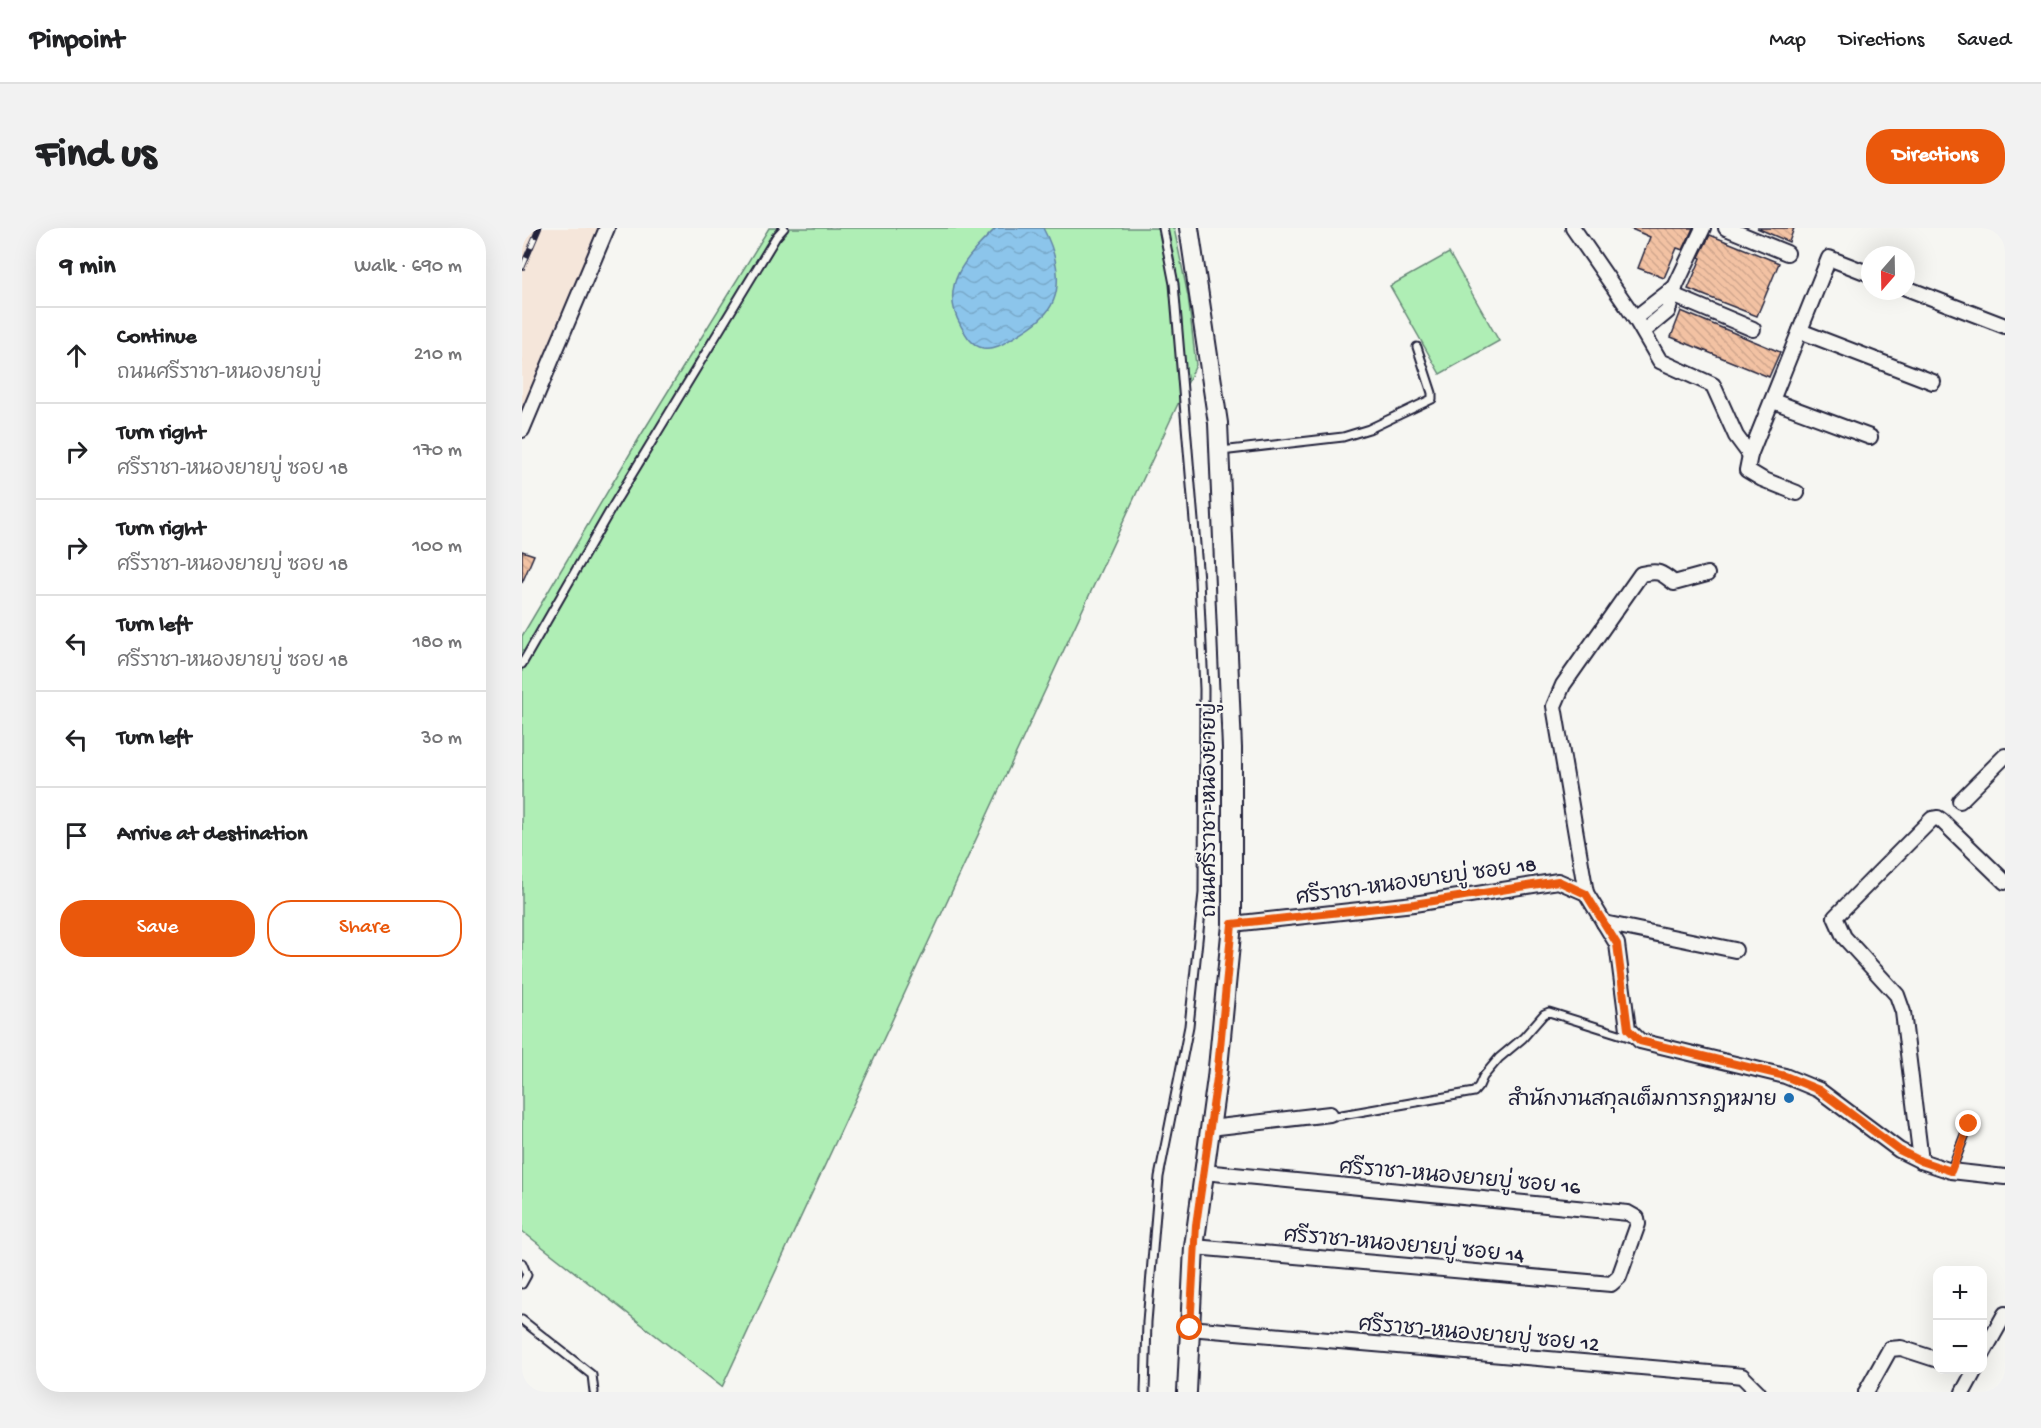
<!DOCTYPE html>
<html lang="en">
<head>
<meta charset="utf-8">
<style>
	body { margin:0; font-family:"Gochi Hand","Playpen Sans Thai",sans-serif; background:#f2f2f2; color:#202124 }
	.controls { position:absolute; right:18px; bottom:18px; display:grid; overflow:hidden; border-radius:12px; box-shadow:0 6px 24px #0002 }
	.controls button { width:54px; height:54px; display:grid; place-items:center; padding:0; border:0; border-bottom:2px solid #e0e0e0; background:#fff; color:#202124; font:30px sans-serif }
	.compass { position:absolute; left:1339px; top:18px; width:54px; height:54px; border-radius:50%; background:#fff; box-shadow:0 6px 24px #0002; rotate:200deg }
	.stop { position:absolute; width:18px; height:18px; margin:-14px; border:4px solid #ea580c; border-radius:50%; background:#fff }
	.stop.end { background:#ea580c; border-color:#fff; box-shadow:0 2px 6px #0008 }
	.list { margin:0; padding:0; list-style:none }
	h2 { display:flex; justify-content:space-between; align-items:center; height:78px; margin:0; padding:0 24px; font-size:26px }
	h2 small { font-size:20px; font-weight:400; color:#757577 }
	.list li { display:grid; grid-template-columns:39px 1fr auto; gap:18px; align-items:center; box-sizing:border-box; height:96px; padding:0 24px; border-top:2px solid #e0e0e0 }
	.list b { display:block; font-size:22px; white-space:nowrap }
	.list p { margin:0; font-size:20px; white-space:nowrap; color:#757577 }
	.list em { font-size:20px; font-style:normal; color:#757577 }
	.actions { display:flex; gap:12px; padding:18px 24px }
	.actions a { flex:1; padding:14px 0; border:2px solid #ea580c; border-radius:24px; text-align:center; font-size:21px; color:#ea580c }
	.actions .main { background:#ea580c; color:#fff }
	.icon { flex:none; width:33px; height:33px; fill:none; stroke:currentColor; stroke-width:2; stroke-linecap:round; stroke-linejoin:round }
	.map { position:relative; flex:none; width:1483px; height:1164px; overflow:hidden; border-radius:24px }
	header { display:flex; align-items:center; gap:36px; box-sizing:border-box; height:84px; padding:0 30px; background:#fff; border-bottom:2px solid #e0e0e0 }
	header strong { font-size:28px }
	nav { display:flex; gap:33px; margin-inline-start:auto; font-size:21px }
	.intro { display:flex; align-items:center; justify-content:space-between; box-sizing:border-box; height:144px; padding:0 36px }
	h1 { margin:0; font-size:42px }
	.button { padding:15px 27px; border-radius:24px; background:#ea580c; color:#fff; font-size:21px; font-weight:700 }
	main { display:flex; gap:36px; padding:0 36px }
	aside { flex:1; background:#fff; border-radius:24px; box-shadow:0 6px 24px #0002 }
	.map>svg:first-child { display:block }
</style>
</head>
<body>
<header>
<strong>Pinpoint</strong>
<nav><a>Map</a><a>Directions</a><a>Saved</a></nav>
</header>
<div class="intro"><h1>Find us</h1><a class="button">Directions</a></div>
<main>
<aside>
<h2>9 min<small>Walk · 690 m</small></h2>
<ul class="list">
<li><svg class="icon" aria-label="ahead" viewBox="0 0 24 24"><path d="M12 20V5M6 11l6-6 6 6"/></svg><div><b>Continue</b><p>ถนนศรีราชา-หนองยายบู่</p></div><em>210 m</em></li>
<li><svg class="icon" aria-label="right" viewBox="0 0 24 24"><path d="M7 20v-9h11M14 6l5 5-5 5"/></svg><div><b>Turn right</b><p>ศรีราชา-หนองยายบู่ ซอย 18</p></div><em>170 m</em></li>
<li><svg class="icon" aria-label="right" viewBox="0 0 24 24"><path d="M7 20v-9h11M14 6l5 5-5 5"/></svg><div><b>Turn right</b><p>ศรีราชา-หนองยายบู่ ซอย 18</p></div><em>100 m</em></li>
<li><svg class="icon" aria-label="left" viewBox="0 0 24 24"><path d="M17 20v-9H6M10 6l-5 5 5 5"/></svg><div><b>Turn left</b><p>ศรีราชา-หนองยายบู่ ซอย 18</p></div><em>180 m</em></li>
<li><svg class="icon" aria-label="left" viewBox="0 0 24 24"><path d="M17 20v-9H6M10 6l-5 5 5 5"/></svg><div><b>Turn left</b></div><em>30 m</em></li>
<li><svg class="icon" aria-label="arrive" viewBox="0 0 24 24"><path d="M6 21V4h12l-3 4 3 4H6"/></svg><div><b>Arrive at destination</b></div></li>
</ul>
<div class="actions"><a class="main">Save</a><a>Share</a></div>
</aside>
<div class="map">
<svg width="1483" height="1164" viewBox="0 0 1483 1164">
	<defs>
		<pattern id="water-waves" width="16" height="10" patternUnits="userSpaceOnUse" patternTransform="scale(1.5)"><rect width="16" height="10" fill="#8cc5eb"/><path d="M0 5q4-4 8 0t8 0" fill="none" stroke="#78a9ca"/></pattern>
		<pattern id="building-back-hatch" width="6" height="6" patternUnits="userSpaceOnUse" patternTransform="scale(1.5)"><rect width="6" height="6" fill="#f3c2a3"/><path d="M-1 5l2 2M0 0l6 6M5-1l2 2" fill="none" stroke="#d0a68d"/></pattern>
	</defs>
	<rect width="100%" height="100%" fill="#f6f6f2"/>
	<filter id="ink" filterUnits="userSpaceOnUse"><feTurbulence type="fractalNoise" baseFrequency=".0167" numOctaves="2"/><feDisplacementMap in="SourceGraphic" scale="12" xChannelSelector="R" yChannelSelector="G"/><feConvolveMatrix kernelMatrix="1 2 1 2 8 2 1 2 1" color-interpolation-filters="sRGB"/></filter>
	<g filter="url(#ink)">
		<path fill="#f5e6da" d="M0,0h78l-78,184z"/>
		<g fill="#afeeb5" stroke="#688878" stroke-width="1.5">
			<path d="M247,0h405l14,68 8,69 -474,1022 -200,-156v-595l119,-201z"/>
			<path d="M927,25l50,88 -59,33 -50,-88z"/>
		</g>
		<path fill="url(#water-waves)" stroke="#6284a5" stroke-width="1.5" d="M474,0h47c14,26 24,66 -1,89 -7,8 -17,13 -26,19 -10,6 -20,14 -33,12 -11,-2 -17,-13 -22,-22 -24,-42 8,-71 35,-98z"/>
		<g fill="url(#building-back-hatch)" stroke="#22223b" stroke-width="1.5">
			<path d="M1107,0h64l-10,22 -6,-2 -13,30 -26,-10 12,-31z"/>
			<path d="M1235,0h37l-5,14z"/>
			<path d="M1188,7l69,28 -22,53 -69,-27 13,-31 -2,-1z"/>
			<path d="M1159,83l99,41 -11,25 -98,-40z"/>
			<path d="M0,323l12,4 -12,28z"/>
		</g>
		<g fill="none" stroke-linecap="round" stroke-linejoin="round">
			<g stroke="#22223b" stroke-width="11">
				<g id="lane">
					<path d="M699,223l122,-14 26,-8 63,-30v-6l-15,-46"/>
					<path d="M0,436l89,-155 165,-272 8,-9"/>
					<path d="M814,888l138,-24 5,-6 4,-9 16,-19 24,-20 21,-24 5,-2 83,26"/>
					<path d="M1429,943l18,-47"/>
					<path d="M0,1035l5,12 -5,9"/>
					<path d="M0,1092l70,55 2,17"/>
					<path d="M623,1164l2,-70 12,-145 30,-151 14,-133 1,-204 -5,-109 -25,-296 -11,-56"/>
				</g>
			</g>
			<g stroke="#22223b" stroke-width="18">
				<g id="street">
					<path d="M1051,0l62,90 25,43 53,24 23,51 14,19"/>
					<path d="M1204,0l61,25"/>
					<path d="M1384,60l99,38"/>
					<path d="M1146,65l85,36"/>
					<path d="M1113,90l40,-31"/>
					<path d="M1122,103l24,-20 8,-26 27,-57"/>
					<path d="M1278,103l133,51"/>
					<path d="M1251,173l97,36"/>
					<path d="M0,202l85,-202"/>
					<path d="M1275,265l-35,-14 -15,-9 3,-15 79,-197 41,16"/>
					<path d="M1438,573l45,-45"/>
					<path d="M1064,665l-32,-187 9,-21 78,-111c17,-4 20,-2 33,9l33,-9"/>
					<path d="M1082,695l131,27"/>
					<path d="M710,696l182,-20 144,-23 28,12 31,51 11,85 12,12 145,35 34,14 80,60 22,11 30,10 54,6"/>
					<path d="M688,900l120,-14"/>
					<path d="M1399,933l-18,-149 -6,-17 -53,-58 -9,-20 97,-98 6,-1 4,3 63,61"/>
					<path d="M672,1019l417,37 8,-7 19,-53 -1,-6 -9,-5 -425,-41"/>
					<path d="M667,1100l544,47 9,1 16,16"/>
					<path d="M1460,1127l23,-41"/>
					<path d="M1344,1164l24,-43 11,-1 37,12"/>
					<path d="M1441,1164l12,-22"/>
				</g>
			</g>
			<g stroke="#22223b" stroke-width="22">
				<path id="secondary" d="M665,1164l7,-145 23,-169 15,-154v-176l-14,-325 -29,-195"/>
			</g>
			<use href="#lane" stroke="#f6f6f2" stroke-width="7"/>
			<use href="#street" stroke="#f6f6f2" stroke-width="14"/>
			<use href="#secondary" stroke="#f6f6f2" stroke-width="18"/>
			<g stroke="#22223b" stroke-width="6">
				<g id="rail">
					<path d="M0,12l5,-12"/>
					<path d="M0,40l17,-40"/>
				</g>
			</g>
			<use href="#rail" stroke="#f6f6f2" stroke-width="4" stroke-dasharray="11" stroke-linecap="butt"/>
		</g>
	</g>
	<g fill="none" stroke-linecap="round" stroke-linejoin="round" filter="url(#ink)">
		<path stroke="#ea580c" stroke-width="8" d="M668,1100l6,-103 21,-147 15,-154 182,-20 144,-23 28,13 31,50 11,85 12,12 145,35 34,14 80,60 22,11 30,10 18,-47"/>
	</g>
	<circle fill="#1f6fb2" stroke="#f6f6f2" stroke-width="2" cx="1267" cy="870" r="6"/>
	<g text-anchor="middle" stroke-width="4.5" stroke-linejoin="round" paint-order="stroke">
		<g font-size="21" fill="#22223b" stroke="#f6f6f2">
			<text transform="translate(686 582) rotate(-90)" y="7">ถนนศรีราชา-หนองยายบู่</text>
			<text transform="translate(894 652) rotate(-8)" y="7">ศรีราชา-หนองยายบู่ ซอย 18</text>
			<text transform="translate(938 948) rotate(5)" y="7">ศรีราชา-หนองยายบู่ ซอย 16</text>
			<text transform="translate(882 1016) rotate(5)" y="7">ศรีราชา-หนองยายบู่ ซอย 14</text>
			<text transform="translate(957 1105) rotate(5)" y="7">ศรีราชา-หนองยายบู่ ซอย 12</text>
		</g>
		<g font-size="21" fill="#22223b" stroke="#f6f6f2" text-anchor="end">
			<text x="1255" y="877">สำนักงานสกุลเต็มการกฎหมาย</text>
		</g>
	</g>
</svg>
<div class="controls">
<button>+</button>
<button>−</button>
</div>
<svg class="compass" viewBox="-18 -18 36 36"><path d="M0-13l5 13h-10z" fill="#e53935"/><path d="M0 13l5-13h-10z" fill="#757577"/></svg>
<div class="stop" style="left:668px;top:1100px"></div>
<div class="stop end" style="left:1447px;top:896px"></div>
</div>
</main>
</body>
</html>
